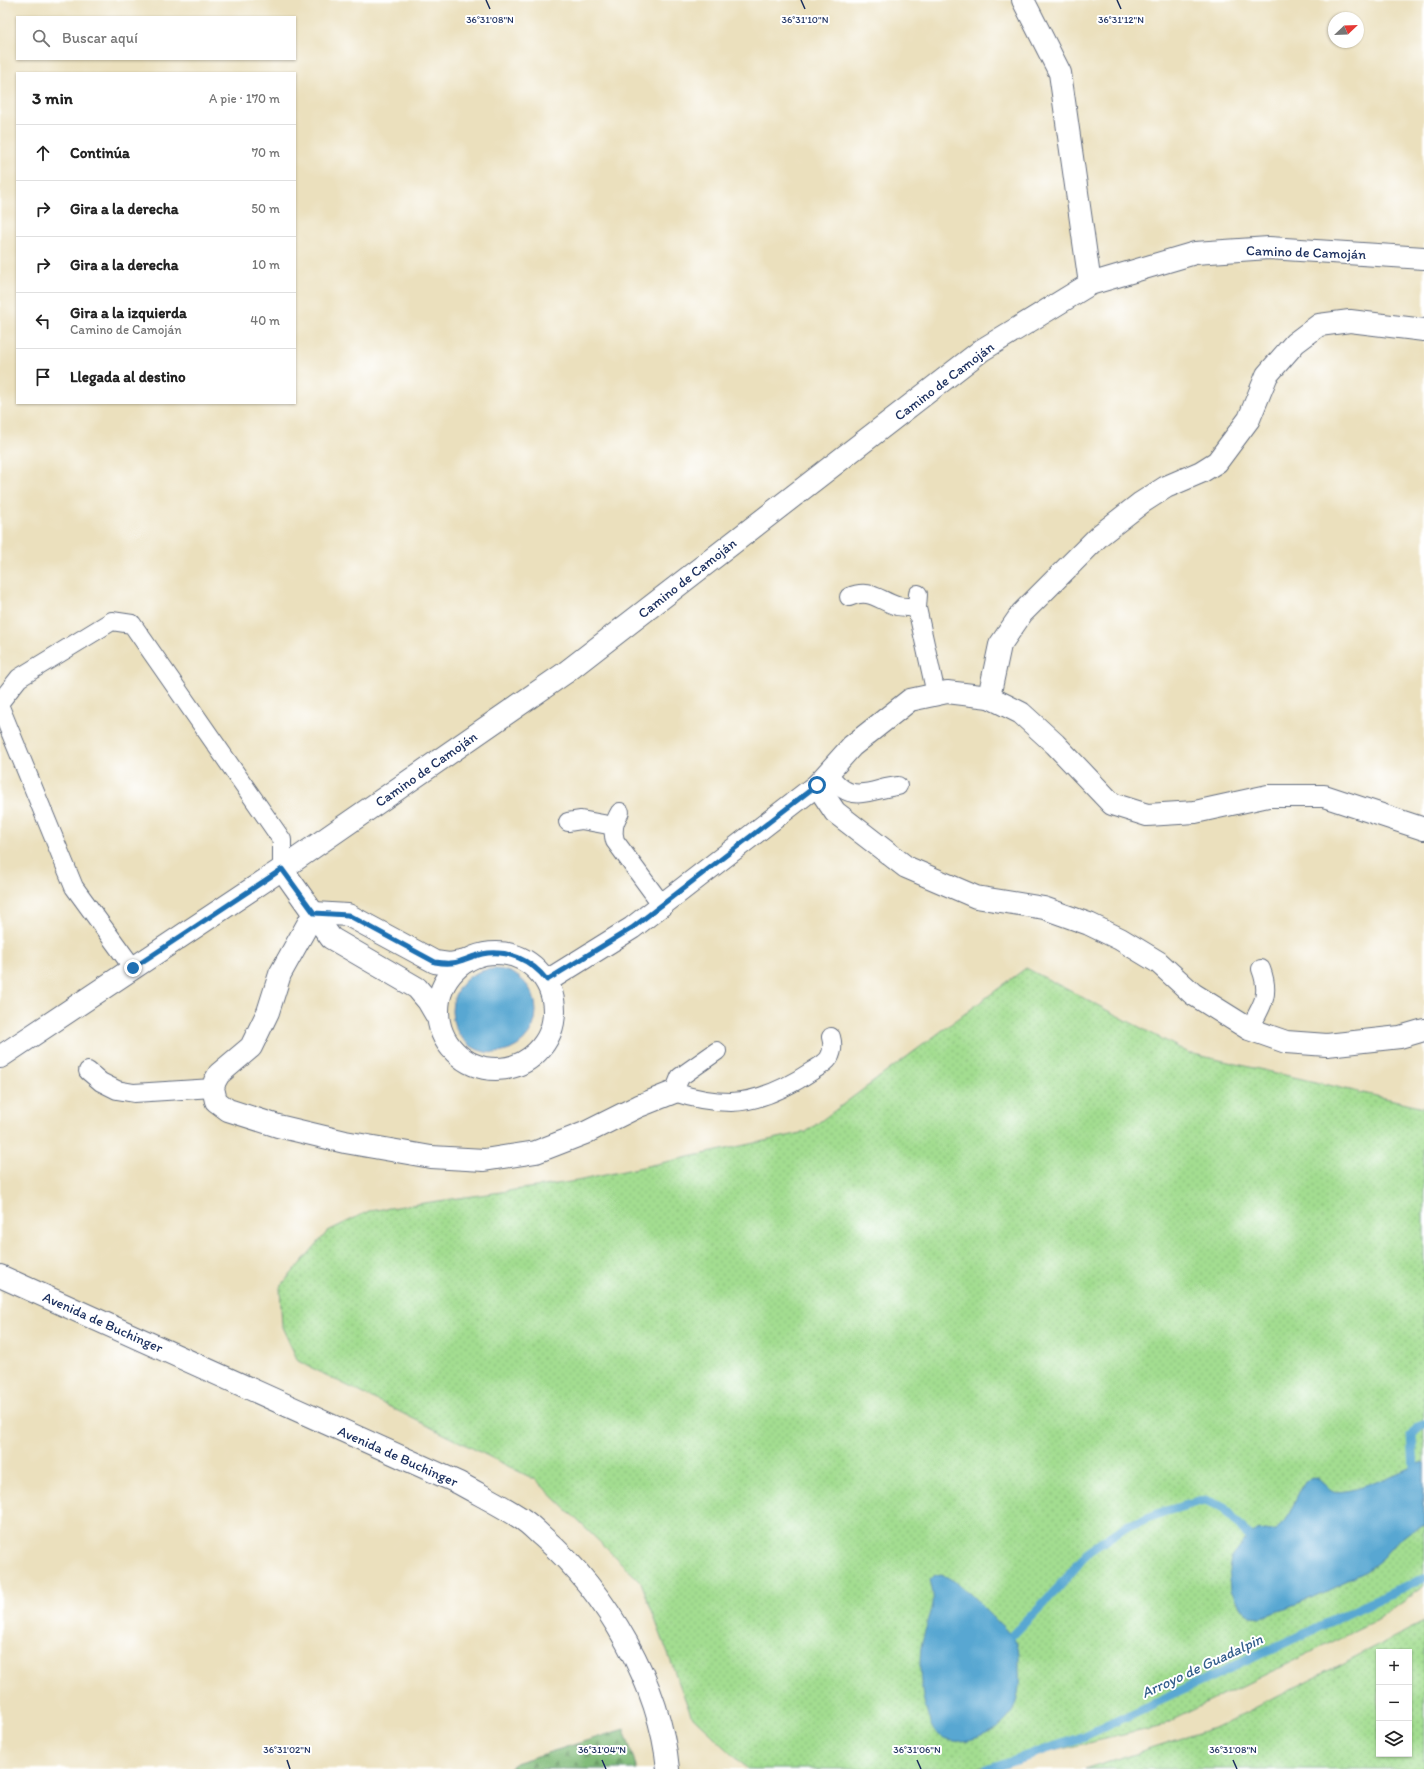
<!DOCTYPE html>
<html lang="es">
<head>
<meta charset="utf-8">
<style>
	body { margin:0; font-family:Itim,sans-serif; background:#f6f6f6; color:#222 }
	.controls { position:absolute; right:12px; bottom:12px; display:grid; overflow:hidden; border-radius:0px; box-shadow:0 1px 3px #0004 }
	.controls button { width:36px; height:36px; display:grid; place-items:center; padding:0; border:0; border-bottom:1px solid #e0e0e0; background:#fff; color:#222; font:20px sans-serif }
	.compass { position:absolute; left:1328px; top:12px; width:36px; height:36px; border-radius:50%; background:#fff; box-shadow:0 1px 3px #0004; rotate:67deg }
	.stop { position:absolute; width:12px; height:12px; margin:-9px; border:3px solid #1f6fb2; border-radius:50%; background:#fff }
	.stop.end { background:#1f6fb2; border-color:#fff; box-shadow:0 1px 4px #0008 }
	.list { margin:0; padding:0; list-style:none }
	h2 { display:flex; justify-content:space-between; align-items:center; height:52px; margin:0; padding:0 16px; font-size:17px }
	h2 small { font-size:13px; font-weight:400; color:#767676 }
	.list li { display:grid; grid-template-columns:26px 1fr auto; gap:12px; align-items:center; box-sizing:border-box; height:56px; padding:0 16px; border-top:1px solid #e0e0e0 }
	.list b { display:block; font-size:15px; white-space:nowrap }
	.list p { margin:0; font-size:13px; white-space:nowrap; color:#767676 }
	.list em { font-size:13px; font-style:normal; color:#767676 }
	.icon { flex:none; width:22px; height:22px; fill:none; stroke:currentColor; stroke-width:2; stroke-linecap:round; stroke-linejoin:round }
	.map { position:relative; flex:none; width:1424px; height:1769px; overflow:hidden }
	.search { position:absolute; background:#fff; box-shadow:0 1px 3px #0004; left:16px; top:16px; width:280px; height:44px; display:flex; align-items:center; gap:10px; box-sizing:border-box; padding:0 14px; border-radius:0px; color:#767676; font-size:15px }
	.panel { position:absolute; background:#fff; box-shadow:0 1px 3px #0004; left:16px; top:72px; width:280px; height:332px; border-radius:0px }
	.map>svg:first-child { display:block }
</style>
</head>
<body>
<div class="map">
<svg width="1424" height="1769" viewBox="0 0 1424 1769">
	<defs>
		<pattern id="grass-dots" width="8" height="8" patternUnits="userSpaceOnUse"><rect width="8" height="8" fill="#a3dd90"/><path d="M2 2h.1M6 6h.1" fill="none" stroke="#8cbe7f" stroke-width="1.8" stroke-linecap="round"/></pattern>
		<pattern id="forest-firs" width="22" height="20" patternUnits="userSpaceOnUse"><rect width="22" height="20" fill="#82bc7a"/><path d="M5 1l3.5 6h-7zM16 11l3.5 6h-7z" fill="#6a9967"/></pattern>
	</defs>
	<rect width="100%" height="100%" fill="#fff"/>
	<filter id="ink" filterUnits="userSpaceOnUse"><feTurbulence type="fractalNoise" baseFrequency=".025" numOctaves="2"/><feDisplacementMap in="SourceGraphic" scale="8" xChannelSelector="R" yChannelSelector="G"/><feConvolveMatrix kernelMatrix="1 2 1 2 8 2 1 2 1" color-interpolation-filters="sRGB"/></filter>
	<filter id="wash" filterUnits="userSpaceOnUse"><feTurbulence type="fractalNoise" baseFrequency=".012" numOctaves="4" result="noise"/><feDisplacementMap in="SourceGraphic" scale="16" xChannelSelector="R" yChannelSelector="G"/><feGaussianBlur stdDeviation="0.9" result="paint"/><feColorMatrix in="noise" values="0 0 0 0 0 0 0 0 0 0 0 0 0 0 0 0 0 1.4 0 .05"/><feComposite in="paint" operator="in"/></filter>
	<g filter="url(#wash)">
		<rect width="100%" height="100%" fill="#ebe0bd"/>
		<g fill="url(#grass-dots)" stroke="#5f8677" fill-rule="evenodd">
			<path d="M1026,968l163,85 235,54v479l-47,34 -219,107 -184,42h-226l-57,-54 -50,-133 -105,-102 -238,-119 -16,-34 -2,-40 48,-56 41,-20 208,-30 229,-49z"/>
			<path d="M1424,1622v147h-339l132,-42zM1379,1652h30v102h-30z"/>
		</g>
		<path fill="url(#forest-firs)" stroke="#4e766c" d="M624,1729l13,40h-127l5,-6z"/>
		<g fill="#59a7d2" stroke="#3a6b98">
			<circle cx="494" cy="1011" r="42"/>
			<path d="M1420,1463l4,1v61l-12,5 -13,10 -16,18 -16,13 -72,34 -33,12 -12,-1 -11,-9 -8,-18 -2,-19 2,-12 17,-22 7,-4 21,-2 10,-10 19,-39 8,-3c9,2 14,11 21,13 17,5 68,-20 86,-28z"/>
			<path d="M940,1574c21,8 34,24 49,39 9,9 20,19 27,29 4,6 3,19 3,27 1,16 0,35 -11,49 -14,18 -65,38 -77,7 -9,-23 -13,-52 -10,-77 2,-15 9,-29 12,-44 1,-7 -1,-16 -3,-24l5,-5z"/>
		</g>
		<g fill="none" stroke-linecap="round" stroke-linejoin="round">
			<g stroke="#59a7d2" stroke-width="9">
				<path d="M1412,1477l2,-9 -2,-33 7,-9 5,-2"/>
				<path d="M1002,1646l58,-60 29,-35 36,-24 38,-15 42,-12 20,8 31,37"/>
				<path d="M987,1769l93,-31 344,-160"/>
			</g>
		</g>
	</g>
	<g filter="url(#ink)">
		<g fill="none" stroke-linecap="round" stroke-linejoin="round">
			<g stroke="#646d7f" stroke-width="20">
				<g id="service">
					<path d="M918,594l-1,14 19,86"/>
					<path d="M849,597c21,-9 29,3 48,9 6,1 14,1 20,2"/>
					<path d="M0,702l19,-24 93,-57 20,3 150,216v29"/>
					<path d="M0,707l74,180 59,81"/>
					<path d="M827,773c5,5 10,12 16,16 16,11 37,-2 55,-3"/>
					<path d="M620,812c-6,10 -8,18 -5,29l47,64"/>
					<path d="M568,822l13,-2 33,6"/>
					<path d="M1249,1029c13,-23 22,-34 12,-60"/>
					<path d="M717,1051l-37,26 -6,15c18,6 38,10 57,10 30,-1 57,-15 81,-31 6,-4 13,-7 17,-13 4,-7 4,-14 2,-21"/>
					<path d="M88,1071l13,11 16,8 17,3 79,-5"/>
				</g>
			</g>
			<g stroke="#646d7f" stroke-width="24">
				<g id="minor">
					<path d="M1023,0l37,73 30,211"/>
					<path d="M989,697l11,-52 22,-32 78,-78 41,-32 25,-16 35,-15 16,-10 32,-43 18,-44 28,-32 24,-18 31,-4 74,9"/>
					<path d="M817,785l18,27 71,55 70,30 68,11 45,16 31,15 38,23 35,32 56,35 37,13 41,3 73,-8 24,-7"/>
					<path d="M282,869l49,69 86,50 11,13 10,17"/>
					<path d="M314,913l-34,61 -12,38 -17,35 -32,27 -4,7 -2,7 3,13 12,9 50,16 67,16 86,15 53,3 52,-8 49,-19 54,-27 35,-14"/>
					<path d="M314,913l34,2 87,47 14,2 17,-3"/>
					<circle cx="496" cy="1011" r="58"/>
					<path d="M547,981l85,-53 185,-143 35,-39 58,-46 37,-8 42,5 32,16 34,31 57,60 35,11 48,-3 73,-16h56l100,33"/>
					<path d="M0,1057l282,-188 283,-196 417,-323 108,-66 105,-31 74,-5 155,10"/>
					<path d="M0,1276l459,207c21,12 44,23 63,36 8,5 14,12 21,18 64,56 117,147 125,232"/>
				</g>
			</g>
			<use href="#service" stroke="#fff" stroke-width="18"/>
			<use href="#minor" stroke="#fff" stroke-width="22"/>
		</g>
	</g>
	<g fill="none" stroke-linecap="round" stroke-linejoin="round" filter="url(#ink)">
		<path stroke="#1f6fb2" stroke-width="5" d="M133,968l149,-99 32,44 34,2 87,47c24,4 26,-3 47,-8 26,-5 49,6 65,26l85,-52 185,-143"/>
	</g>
	<path fill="none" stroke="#1b2f5e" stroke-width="1.5" d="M486,0l4,9M801,0l4,9M1117,0l4,9M287,1760l3,9M602,1760l4,9M917,1760l4,9M1233,1760l4,9"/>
	<g text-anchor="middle" stroke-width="4" stroke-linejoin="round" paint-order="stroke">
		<g font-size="14" fill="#1b2f5e" stroke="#fff">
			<text transform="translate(1306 252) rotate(2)" y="5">Camino de Camoján</text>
			<text transform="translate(944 381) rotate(-37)" y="5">Camino de Camoján</text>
			<text transform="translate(687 578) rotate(-38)" y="5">Camino de Camoján</text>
			<text transform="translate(426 769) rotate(-35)" y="5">Camino de Camoján</text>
			<text transform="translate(103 1322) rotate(24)" y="5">Avenida de Buchinger</text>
			<text transform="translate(398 1456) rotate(24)" y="5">Avenida de Buchinger</text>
		</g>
		<g font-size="15" font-style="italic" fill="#345f8c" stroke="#fff">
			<text transform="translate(1202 1666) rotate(-25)" y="5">Arroyo de Guadalpin</text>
		</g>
	</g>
	<g font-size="10" text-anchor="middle" fill="#1b2f5e" stroke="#fff" stroke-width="4" stroke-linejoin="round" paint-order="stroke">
		<text x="490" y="23">36°31'08"N</text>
		<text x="805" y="23">36°31'10"N</text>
		<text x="1121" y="23">36°31'12"N</text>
		<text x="287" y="1753">36°31'02"N</text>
		<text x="602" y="1753">36°31'04"N</text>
		<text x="917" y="1753">36°31'06"N</text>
		<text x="1233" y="1753">36°31'08"N</text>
	</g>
</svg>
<div class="controls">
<button>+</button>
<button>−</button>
<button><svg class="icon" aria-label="layers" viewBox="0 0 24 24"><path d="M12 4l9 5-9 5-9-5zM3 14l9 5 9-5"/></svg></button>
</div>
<svg class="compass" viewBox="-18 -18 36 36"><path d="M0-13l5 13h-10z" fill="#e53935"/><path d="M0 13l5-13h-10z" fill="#767676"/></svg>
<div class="stop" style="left:817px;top:785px"></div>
<div class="stop end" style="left:133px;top:968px"></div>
<div class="search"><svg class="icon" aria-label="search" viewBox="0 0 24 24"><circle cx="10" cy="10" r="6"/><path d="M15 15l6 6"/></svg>Buscar aquí</div>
<section class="panel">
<h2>3 min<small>A pie · 170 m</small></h2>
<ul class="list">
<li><svg class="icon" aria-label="ahead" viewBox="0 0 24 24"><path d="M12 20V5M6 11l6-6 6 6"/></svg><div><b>Continúa</b></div><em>70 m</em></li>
<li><svg class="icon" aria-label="right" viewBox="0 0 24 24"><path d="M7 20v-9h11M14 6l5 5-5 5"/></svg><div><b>Gira a la derecha</b></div><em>50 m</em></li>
<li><svg class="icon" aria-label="right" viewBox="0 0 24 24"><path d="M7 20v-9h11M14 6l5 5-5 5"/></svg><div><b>Gira a la derecha</b></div><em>10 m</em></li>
<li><svg class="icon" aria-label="left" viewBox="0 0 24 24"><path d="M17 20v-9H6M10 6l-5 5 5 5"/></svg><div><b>Gira a la izquierda</b><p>Camino de Camoján</p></div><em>40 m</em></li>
<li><svg class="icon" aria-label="arrive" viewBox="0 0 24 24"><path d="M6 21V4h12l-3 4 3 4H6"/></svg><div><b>Llegada al destino</b></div></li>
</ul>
</section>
</div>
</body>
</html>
